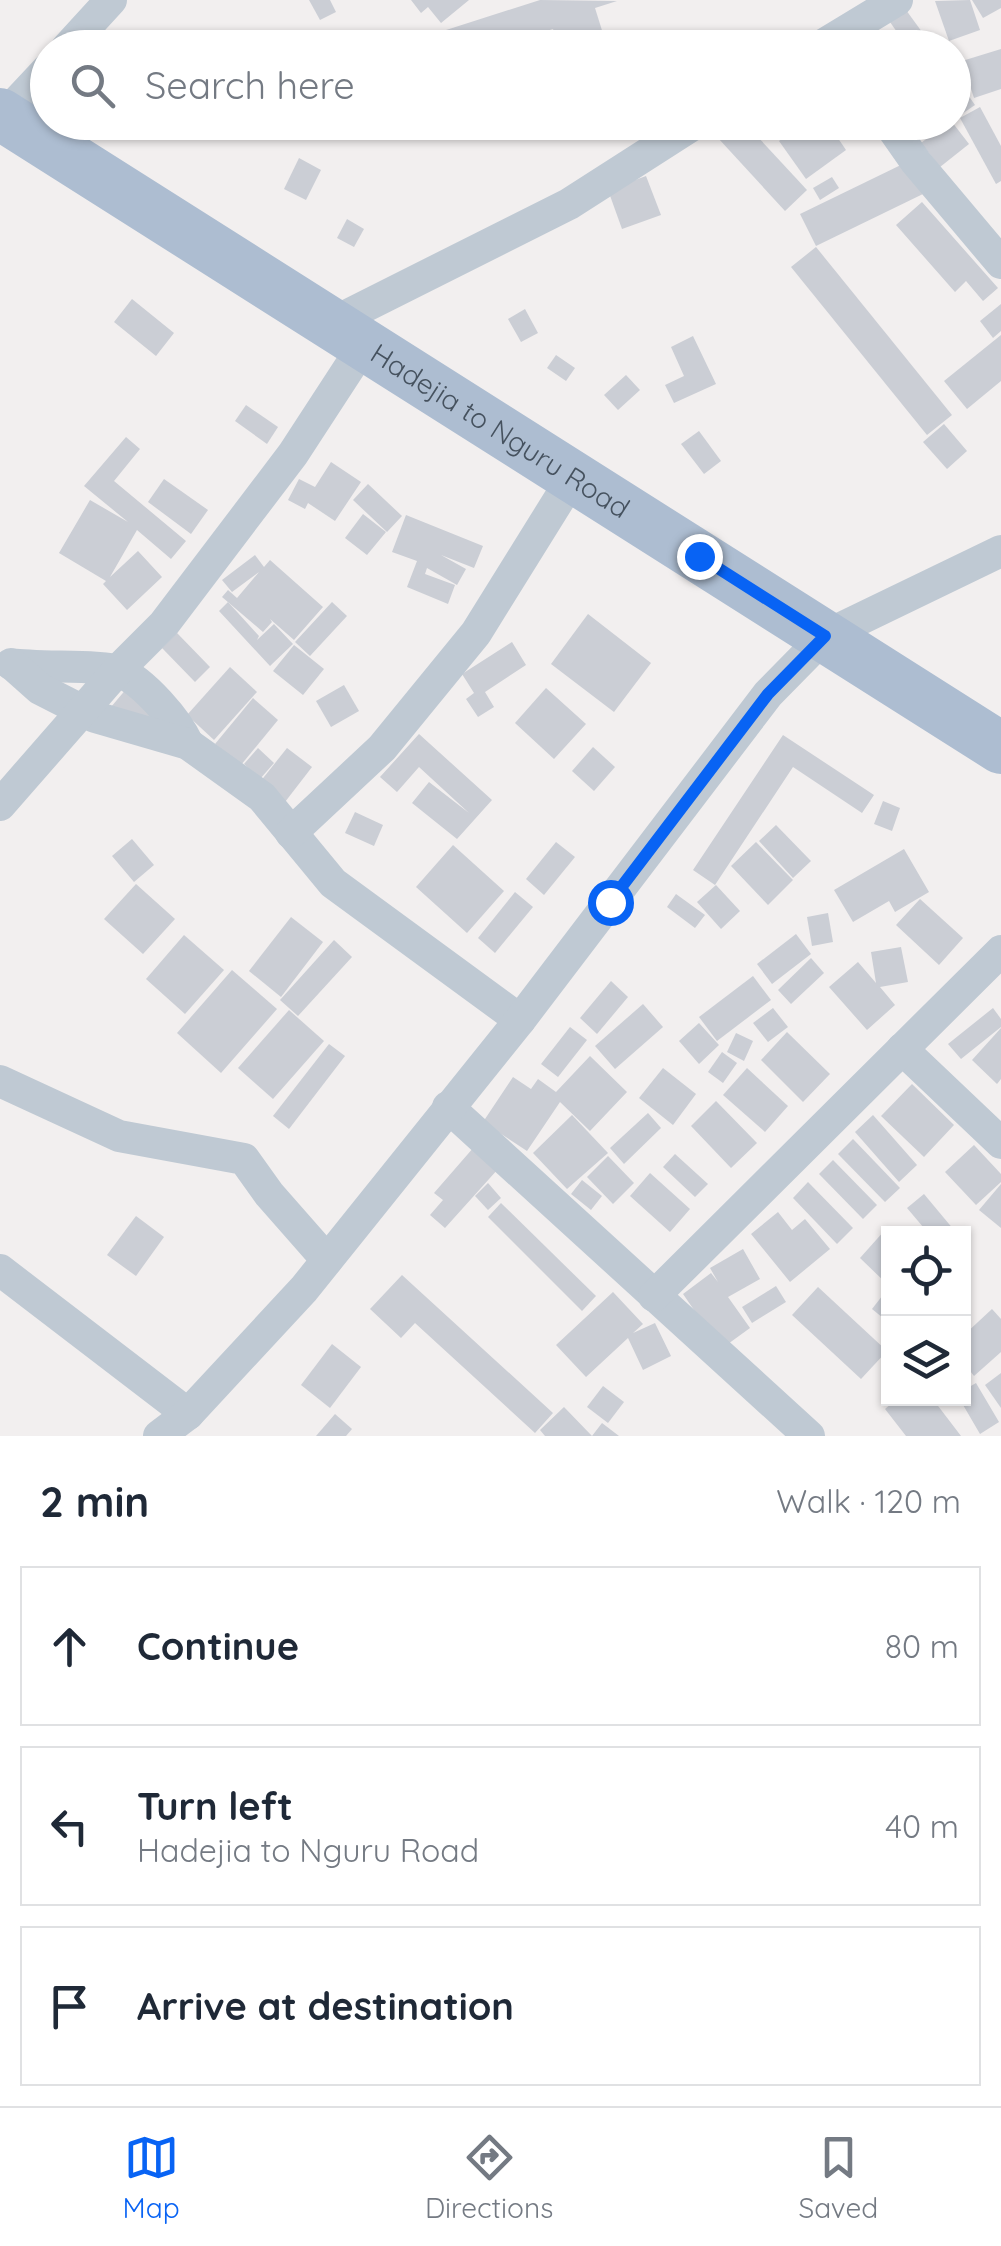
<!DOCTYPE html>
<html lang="en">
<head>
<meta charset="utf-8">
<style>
	body { margin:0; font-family:Quicksand,sans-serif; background:#f2f2f3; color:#1f2937 }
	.controls { position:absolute; right:30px; bottom:30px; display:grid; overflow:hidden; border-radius:0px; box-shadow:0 2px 8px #0004 }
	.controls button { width:90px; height:90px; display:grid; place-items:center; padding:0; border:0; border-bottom:2px solid #e0e1e3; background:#fff; color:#1f2937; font:50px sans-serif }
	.stop { position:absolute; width:30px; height:30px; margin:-22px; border:8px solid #0863f4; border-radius:50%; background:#fff }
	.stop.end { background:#0863f4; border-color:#fff; box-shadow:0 2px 10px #0008 }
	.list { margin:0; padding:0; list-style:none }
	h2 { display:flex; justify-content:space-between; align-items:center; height:130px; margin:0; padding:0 40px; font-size:42px }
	h2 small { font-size:32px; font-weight:400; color:#747a83 }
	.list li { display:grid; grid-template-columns:65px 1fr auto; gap:30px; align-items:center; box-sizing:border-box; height:160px; margin:0 20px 20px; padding:0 20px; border:2px solid #e0e1e3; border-radius:0px }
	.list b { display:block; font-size:38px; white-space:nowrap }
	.list p { margin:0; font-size:32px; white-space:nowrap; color:#747a83 }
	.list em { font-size:32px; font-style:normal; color:#747a83 }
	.icon { flex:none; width:55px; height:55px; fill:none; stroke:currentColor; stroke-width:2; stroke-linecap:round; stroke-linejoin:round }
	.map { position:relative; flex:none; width:1001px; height:1436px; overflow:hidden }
	.search { position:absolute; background:#fff; box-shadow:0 2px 8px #0004; left:30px; right:30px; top:30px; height:110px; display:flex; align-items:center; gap:25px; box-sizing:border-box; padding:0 35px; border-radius:55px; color:#747a83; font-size:38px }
	.sheet { height:670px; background:#fff }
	nav { display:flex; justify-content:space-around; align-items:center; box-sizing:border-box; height:140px; border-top:2px solid #e0e1e3; background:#fff; font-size:28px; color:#747a83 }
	nav a { display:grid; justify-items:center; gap:5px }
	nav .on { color:#0863f4 }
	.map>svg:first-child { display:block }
</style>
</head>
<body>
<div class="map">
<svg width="1001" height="1436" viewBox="0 0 1001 1436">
	<rect width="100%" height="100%" fill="#f2efef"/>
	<g fill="#cbced5">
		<path d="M309,0h21l6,12 -16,8z"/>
		<path d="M411,0h58l-28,23 -13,-16 -7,6z"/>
		<path d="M540,0l77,1 -22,7 10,32 -23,8h-23l-6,-19 -60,19h-45l-5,-17z"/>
		<path d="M970,0l10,30 -31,11 -14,-40z"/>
		<path d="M972,0h29v8l-18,10z"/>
		<path d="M906,10l24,33 -6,5h-16l-18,-26z"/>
		<path d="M1001,49v40l-27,9 -12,-37z"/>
		<path d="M954,75l21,30 -16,11 -5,-8z"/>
		<path d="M980,107l21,39v35l-5,3 -36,-66z"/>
		<path d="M735,122h9l63,68 -22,21 -67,-73z"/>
		<path d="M805,122h22l19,28 -40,29 -27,-38z"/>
		<path d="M948,122h4l17,22 -29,23 -19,-24z"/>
		<path d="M299,158l22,12 -15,30 -22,-11z"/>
		<path d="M907,162l16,32 -107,52 -16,-32z"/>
		<path d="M646,176l15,39 -39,14 -14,-39z"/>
		<path d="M832,177l7,11 -19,12 -7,-12z"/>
		<path d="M922,202l76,86 -15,13 -17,-20 -11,11 -59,-67z"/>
		<path d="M347,219l17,10 -10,18 -17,-9z"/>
		<path d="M816,247l136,168 -25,20 -136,-168z"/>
		<path d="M132,299l42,34 -18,23 -42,-34z"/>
		<path d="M1001,304v27l-8,7 -13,-17z"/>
		<path d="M525,309l13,24 -17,9 -13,-23z"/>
		<path d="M1001,335v46l-34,28 -23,-28z"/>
		<path d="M693,336l23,48 -42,19 -9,-18 19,-9 -13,-29z"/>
		<path d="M556,355l19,13 -9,13 -19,-13z"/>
		<path d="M626,375l14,15 -22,20 -14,-15z"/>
		<path d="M246,405l32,22 -11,17 -32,-23z"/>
		<path d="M944,424l23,27 -20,18 -24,-27z"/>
		<path d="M699,431l22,30 -17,13 -23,-30z"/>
		<path d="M126,437l14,12 -26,32 72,60 -15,18 -34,-29 -27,47 28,-26 24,26 -35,33 -24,-26 3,-3 -47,-28 31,-53 38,22 -44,-36z"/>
		<path d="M331,462l30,20 -26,39 -27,-18 -3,6 -17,-9 11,-21 16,8z"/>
		<path d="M164,479l44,31 -17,24 -43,-32z"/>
		<path d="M368,484l34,32 -15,16 -34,-32z"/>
		<path d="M363,514l23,18 -19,23 -22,-17z"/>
		<path d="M406,515l77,31 -9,22 -33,-13 25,14 -9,16 -30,-17 -2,6 30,11 -7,19 -41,-17 10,-26 -25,-9z"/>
		<path d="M255,555l9,12 6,-7 53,47 -29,33 -24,-21 2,3 -9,10 -41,-35 6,-7 9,8 22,-26 -27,20 -10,-12z"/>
		<path d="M228,602l31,34 -2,4 17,-16 19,20 -23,22 -51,-55z"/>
		<path d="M332,602l15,14 -37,40 -15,-14z"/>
		<path d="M588,614l63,49 -37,49 -63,-48z"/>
		<path d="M177,633l33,34 -15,15 -33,-34z"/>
		<path d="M512,642l14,23 -41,27 9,15 -16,10 -12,-18 8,-6 -12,-19z"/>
		<path d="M294,645l30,24 -21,26 -30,-24z"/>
		<path d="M230,667l27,25 -43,48 -27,-25z"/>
		<path d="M133,681l35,31 -23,26 -34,-31z"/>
		<path d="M344,685l15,26 -28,16 -15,-26z"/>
		<path d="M546,688l40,36 -32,35 -39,-36z"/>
		<path d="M253,698l25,22 -37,45 -26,-21z"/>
		<path d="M419,734l73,66 -35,39 -45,-36 17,-21 40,31 -50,-46 -22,25 -17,-15z"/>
		<path d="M783,735l91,60 -12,18 -69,-46 -78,118 -22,-15z"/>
		<path d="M593,747l22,20 -21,24 -22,-20z"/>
		<path d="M258,748l16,15 -14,16 -16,-15z"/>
		<path d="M287,748l25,19 -27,35 -25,-20z"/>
		<path d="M883,801l17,7 -8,23 -18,-7z"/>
		<path d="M355,812l28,13 -9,21 -29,-13z"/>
		<path d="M776,825l35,36 -18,17 -34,-37z"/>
		<path d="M132,839l22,26 -20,17 -22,-26z"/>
		<path d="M556,842l19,15 -31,38 -18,-16z"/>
		<path d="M756,842l37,38 -25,25 -37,-39z"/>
		<path d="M453,845l51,46 -37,42 -51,-46z"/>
		<path d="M904,849l25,43 -34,20 -6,-11 -36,21 -19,-32z"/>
		<path d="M136,884l39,35 -32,35 -39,-35z"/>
		<path d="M716,885l24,26 -19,18 -24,-27z"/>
		<path d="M515,892l18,15 -38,46 -17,-15z"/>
		<path d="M676,894l29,21 -10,13 -28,-21z"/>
		<path d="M920,899l43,39 -24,27 -43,-40z"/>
		<path d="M828,913l5,29 -21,4 -5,-29z"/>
		<path d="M291,917l32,25 -42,55 -32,-26z"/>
		<path d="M796,934l15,20 -39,30 -15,-20z"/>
		<path d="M184,935l40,35 -39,44 -39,-35z"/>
		<path d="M334,940l18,17 -54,59 -18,-16z"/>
		<path d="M901,947l7,35 -28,5 15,18 -28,25 -38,-43 29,-25 18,21 -5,-31z"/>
		<path d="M811,958l13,15 -33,31 -13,-14z"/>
		<path d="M232,970l45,39 -56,64 -44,-40z"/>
		<path d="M753,976l18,24 -54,41 -18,-24z"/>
		<path d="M611,981l17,16 -31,37 -17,-16z"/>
		<path d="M643,1004l20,23 -48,42 -20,-23z"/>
		<path d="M773,1008l15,19 -20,15 -15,-19z"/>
		<path d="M993,1008l8,11v8l-40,32 -13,-15z"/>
		<path d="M289,1010l35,31 -51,58 -35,-31z"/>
		<path d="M699,1023l20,22 -20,19 -20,-23z"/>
		<path d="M570,1027l17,13 -29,37 -17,-13z"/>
		<path d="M1001,1028v51l-4,5 -25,-24z"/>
		<path d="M787,1032l43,42 -27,28 -42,-42z"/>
		<path d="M736,1033l17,8 -9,20 -17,-9z"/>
		<path d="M329,1044l16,12 -56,73 -16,-13z"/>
		<path d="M722,1052l15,11 -14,20 -15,-11z"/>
		<path d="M590,1056l37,36 -37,39 -30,-29 -33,49 -44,-29 30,-45 18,12 7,-10 18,13z"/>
		<path d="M663,1068l33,26 -23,31 -34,-27z"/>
		<path d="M747,1068l41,38 -23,26 -42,-37z"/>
		<path d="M912,1084l42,41 -30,32 -43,-41z"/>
		<path d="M716,1101l41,42 -26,25 -40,-42z"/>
		<path d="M648,1113l13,15 -37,36 -14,-16z"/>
		<path d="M572,1115l36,38 -41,36 -34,-36z"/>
		<path d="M873,1115l44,50 -18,17 -44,-50z"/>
		<path d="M853,1139l47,49 -15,14 -47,-48z"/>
		<path d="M974,1145l27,29v8l-25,23 -31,-33z"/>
		<path d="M474,1147l24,22 -53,59 -15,-13 13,-15 -9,-7z"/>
		<path d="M675,1154l33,30 -13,13 -32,-30z"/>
		<path d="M608,1156l26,27 -21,21 -26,-27z"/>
		<path d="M833,1160l44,45 -14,14 -44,-45z"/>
		<path d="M650,1173l40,36 -20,23 -40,-36z"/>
		<path d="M582,1180l20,16 -11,14 -20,-16z"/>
		<path d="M808,1182l45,46 -16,16 -44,-46z"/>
		<path d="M488,1183l13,15 -13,12 -13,-14z"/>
		<path d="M1001,1184v44l-22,-18z"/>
		<path d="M924,1194l30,36 -4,4h-21l-22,-26z"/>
		<path d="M501,1203l95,93 -14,15 -94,-94z"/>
		<path d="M778,1212l14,18 13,-11 25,30 -40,33 -39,-48z"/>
		<path d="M136,1216l28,21 -28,39 -29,-21z"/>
		<path d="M885,1230l3,4v51l-28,-27z"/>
		<path d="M743,1249l17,30 -32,18 22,31 -29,21 -38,-55 28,-21 7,9 -8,-14z"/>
		<path d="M402,1275l151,138 -18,20 -120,-110 -14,15 -31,-29z"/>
		<path d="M776,1286l10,16 -34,21 -10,-16z"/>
		<path d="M818,1287l69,64 -26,28 -69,-64z"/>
		<path d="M886,1291l2,2v29l-16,-13z"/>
		<path d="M613,1292l30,32 -10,9 22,-10 16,33 -28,14 -15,-32 -42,39 -30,-32z"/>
		<path d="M992,1309l9,10v33l-27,24 -10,-13v-28z"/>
		<path d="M332,1344l29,23 -31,41 -29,-23z"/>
		<path d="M1001,1373v35l-16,-23z"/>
		<path d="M976,1383l23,39 -19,12 -21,-36h5v-8z"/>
		<path d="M603,1386l21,16 -16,21 -21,-16z"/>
		<path d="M898,1398l21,3 13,-3 29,38h-55l-21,-27z"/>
		<path d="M564,1407l28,29 10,-13 17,13h-74l-5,-6z"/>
		<path d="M335,1414l17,15 -6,7h-30z"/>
	</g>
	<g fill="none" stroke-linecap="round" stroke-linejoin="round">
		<g stroke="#bfc9d3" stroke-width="32">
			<path d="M67,48l44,-48"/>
			<path d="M818,48l79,-48"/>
			<path d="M4,116l44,-47"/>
			<path d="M888,122l28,40 85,101"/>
			<path d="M330,324l239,-120 128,-82"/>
			<path d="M11,664c23,4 94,1 108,7 25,11 58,49 69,73"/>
			<path d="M13,665l27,24 55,28 93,27 74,53 71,86 187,137"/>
			<path d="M0,805l118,-135 46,-46 129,-170 71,-109"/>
			<path d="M291,833l91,-85 94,-115 97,-156"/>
			<path d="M902,1049l99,94"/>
			<path d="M0,1081l119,55 125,23 25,35 58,66"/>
			<path d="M448,1107l361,329"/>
			<path d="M0,1270l188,144"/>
			<path d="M654,1296l347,-345"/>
			<path d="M159,1436l29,-22 116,-125 216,-269 248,-326 57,-58 176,-85"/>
		</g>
		<path stroke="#adbdd1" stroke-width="52" id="s1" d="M0,114l1001,634"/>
	</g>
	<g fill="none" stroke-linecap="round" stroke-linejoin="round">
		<path stroke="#0863f4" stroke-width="12" d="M610,902l158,-208 57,-58 -126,-80"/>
	</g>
	<g text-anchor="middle" stroke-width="8" stroke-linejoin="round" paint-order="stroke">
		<g font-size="28" fill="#46525f" stroke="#fff">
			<text dy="10" stroke="none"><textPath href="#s1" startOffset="592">Hadejia to Nguru Road</textPath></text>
		</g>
	</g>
</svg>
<div class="controls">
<button><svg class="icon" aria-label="locate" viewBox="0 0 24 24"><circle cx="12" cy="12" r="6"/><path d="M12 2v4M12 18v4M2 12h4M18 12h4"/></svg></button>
<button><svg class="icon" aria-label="layers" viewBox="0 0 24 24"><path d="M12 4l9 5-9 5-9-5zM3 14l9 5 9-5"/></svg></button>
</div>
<div class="stop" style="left:610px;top:902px"></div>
<div class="stop end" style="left:699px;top:556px"></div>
<div class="search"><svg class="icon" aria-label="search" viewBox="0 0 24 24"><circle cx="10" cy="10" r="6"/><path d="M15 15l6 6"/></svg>Search here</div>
</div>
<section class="sheet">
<h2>2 min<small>Walk · 120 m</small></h2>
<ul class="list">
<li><svg class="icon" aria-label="ahead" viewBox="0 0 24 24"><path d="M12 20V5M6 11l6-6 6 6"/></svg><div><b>Continue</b></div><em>80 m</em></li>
<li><svg class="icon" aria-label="left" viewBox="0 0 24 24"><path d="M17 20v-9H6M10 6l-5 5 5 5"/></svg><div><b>Turn left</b><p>Hadejia to Nguru Road</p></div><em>40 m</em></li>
<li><svg class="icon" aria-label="arrive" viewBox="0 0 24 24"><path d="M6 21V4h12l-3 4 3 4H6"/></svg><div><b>Arrive at destination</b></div></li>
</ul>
</section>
<nav>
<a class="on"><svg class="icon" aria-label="map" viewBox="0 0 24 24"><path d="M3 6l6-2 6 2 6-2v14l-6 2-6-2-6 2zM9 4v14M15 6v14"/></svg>Map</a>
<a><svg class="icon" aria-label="directions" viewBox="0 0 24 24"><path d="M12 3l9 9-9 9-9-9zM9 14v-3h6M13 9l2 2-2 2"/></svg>Directions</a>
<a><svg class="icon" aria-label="saved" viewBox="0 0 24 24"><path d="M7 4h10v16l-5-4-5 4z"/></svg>Saved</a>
</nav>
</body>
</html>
